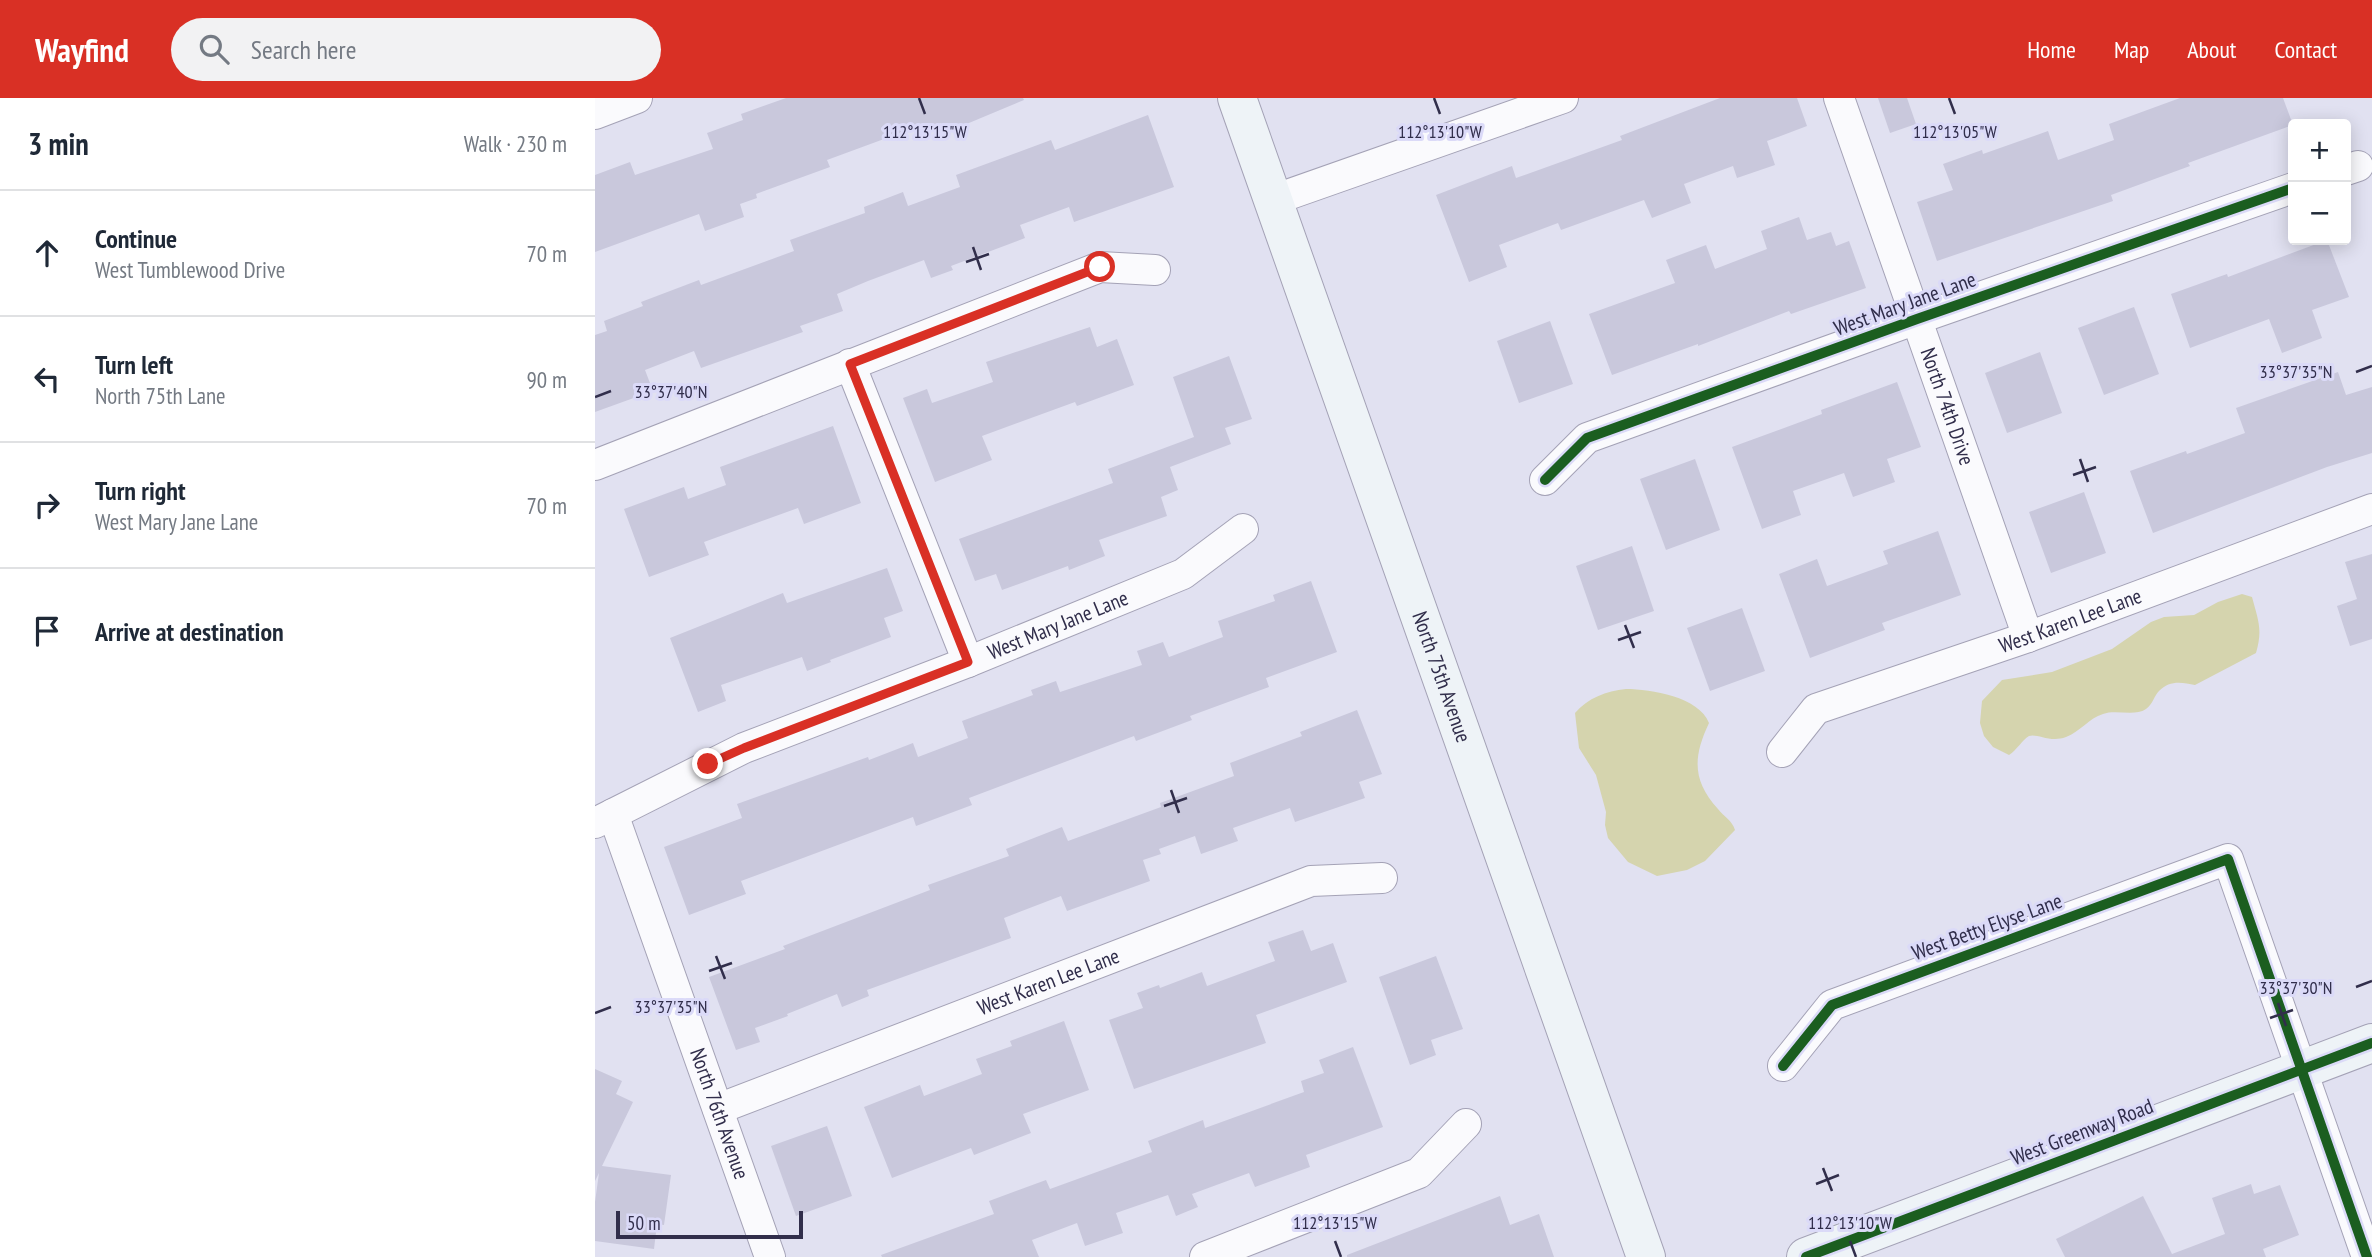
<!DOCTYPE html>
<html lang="en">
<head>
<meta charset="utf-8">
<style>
	body { margin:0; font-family:"PT Sans Narrow",sans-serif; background:#f2f2f3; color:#1f2937 }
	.controls { position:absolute; right:21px; top:21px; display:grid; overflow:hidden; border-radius:7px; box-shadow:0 4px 18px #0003 }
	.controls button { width:63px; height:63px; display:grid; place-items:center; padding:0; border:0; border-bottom:2px solid #e0e1e3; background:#fff; color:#1f2937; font:35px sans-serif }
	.scale { position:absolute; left:21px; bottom:18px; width:187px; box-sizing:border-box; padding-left:7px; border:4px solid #312e4b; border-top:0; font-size:19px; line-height:24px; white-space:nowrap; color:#312e4b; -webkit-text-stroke:5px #dbdaf8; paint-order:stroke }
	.stop { position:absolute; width:21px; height:21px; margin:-16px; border:5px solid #d93025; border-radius:50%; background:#fff }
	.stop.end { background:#d93025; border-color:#fff; box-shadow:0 2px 7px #0008 }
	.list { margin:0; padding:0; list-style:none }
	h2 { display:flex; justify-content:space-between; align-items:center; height:91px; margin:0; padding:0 28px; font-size:30px }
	h2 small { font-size:23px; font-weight:400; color:#747a83 }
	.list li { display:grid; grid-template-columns:46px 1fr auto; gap:21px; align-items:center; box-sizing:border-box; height:126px; padding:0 28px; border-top:2px solid #e0e1e3 }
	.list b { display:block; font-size:26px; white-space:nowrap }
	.list p { margin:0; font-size:23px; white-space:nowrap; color:#747a83 }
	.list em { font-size:23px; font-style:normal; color:#747a83 }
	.icon { flex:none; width:38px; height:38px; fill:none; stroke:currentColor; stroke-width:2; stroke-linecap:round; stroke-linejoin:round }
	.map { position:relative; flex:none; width:1777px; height:1159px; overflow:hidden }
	header { display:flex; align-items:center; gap:42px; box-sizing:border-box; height:98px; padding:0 35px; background:#d93025; color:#fff }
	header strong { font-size:33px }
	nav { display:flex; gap:38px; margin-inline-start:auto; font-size:24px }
	.search { width:490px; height:63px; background:#f2f2f3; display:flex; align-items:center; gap:18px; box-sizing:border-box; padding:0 24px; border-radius:38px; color:#747a83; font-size:26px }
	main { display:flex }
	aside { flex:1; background:#fff }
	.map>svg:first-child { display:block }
</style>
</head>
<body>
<header>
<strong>Wayfind</strong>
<div class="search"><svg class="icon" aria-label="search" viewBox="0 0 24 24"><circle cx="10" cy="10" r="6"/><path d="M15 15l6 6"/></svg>Search here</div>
<nav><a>Home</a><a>Map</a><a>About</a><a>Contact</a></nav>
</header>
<main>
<aside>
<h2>3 min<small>Walk · 230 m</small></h2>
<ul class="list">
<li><svg class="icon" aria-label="ahead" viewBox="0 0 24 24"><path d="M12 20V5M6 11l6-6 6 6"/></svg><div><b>Continue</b><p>West Tumblewood Drive</p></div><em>70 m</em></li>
<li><svg class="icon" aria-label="left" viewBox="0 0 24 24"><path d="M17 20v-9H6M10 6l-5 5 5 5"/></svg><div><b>Turn left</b><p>North 75th Lane</p></div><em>90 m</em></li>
<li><svg class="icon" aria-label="right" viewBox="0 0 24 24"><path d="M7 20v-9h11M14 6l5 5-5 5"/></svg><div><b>Turn right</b><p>West Mary Jane Lane</p></div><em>70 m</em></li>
<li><svg class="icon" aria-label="arrive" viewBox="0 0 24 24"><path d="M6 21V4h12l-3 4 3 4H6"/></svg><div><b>Arrive at destination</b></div></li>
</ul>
</aside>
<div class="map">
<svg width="1777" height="1159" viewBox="0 0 1777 1159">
	<rect width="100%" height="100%" fill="#e1e1f1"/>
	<g fill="#d5d4ae">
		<path d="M1647,496l10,3c6,23 11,32 4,56l-61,32c-13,-3 -26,-5 -36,6 -5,5 -6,13 -13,18 -12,8 -30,0 -43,5 -14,4 -23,18 -37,23 -16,6 -29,-4 -37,-1 -7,4 -12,14 -20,19l-16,-8 -9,-11 -4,-13 2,-22 20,-21 50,-8 60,-23 39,-27 13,-5 30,-2 24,-13z"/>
		<path d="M1031,591c25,0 73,8 83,34 -16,34 -17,57 9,86 6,8 14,11 17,21l-30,31 -18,9 -30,6 -29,-14 -20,-24 -3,-13 1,-13 -10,-37 -17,-27 -4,-35c13,-15 31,-22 51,-24z"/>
	</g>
	<g fill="#c9c8dc">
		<path d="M191,0h237l1,2 -79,33 -4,-10 -17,7 -2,-5 -95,35 3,7 -74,27 1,4 -17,6 4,13 -39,14 -6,-17 -104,38v-77l35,-13 5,13 78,-26 -6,-16 36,-13 -2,-6z"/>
		<path d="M1125,0h77l10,28 -40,15 8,24 -38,13 -4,-12 -49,18 7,19 -39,15 -8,-18 -83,30 -3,-7 -59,22 8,22 -38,15 -33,-87 76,-29 4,12 106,-38 -2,-4z"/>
		<path d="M1283,0h29l9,26 -26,9z"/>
		<path d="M1585,0h103l10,27 -105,38 2,3 -79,29 2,6 -176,60 -20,-59 36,-12 -10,-26 39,-14 1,4 65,-23 10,29 56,-20 -5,-16z"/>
		<path d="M553,17l26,72 -100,35 -5,-15 -49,18 5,13 -74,28 2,4 -22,8 -7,-18 -56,21 -31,13 6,17 -43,15 3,6 -102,36 -7,-17 -49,19 8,21 -58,21v-77l12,-4 -3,-10 39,-15 -2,-4 58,-22 2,5 93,-34 -4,-11 75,-27 -1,-6 39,-15 5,14 52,-19 -4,-12 95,-35 4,10z"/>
		<path d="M1204,119l8,23 24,-8 5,14 13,-5 17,47 -75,26 -2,-3 -91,35v-2l-86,31 -23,-61 86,-31 -9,-23 40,-15 9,24 52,-20 -6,-18z"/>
		<path d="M1732,142l22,57 -37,13 10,28 -40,15 -13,-34 -79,29 -19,-54 56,-20 1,3z"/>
		<path d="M1539,209l25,67 -55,21 -26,-67z"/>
		<path d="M955,223l23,63 -54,19 -22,-62z"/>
		<path d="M495,229l7,20 20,-8 17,46 -57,21 -2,-4 -93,34 10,24 -57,22 -32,-84 24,-9 5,14 61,-21 -7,-20z"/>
		<path d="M1445,254l22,61 -55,20 -22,-60z"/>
		<path d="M634,258l23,63 -27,9 6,16 -61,23 8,23 -17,7 6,19 -68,24 6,16 -36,14 -1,-4 -66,24 -6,-16 -21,7 -16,-42 154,-56 -5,-14 86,-32 -21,-60z"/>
		<path d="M1743,274l8,23 26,-8v66l-45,14 -174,66 -23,-62 56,-20 1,3 58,-21 -9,-25z"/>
		<path d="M1302,284l24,65 -34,12 8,23 -42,15 -9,-24 -51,18 8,24 -39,14 -30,-82 90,-33 -1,-4z"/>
		<path d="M238,328l28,77 -57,21 -6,-16 -94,34 5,13 -60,22 -25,-68 60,-22 4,12 38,-14 -6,-18z"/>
		<path d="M1100,361l25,71 -54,20 -26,-71z"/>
		<path d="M1489,394l22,61 -55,20 -22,-61z"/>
		<path d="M1343,433l23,64 -79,28 3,7 -75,28 -31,-84 38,-15 10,27 61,-22 -5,-13z"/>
		<path d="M1037,448l22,65 -56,19 -22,-64z"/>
		<path d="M1777,456v85l-22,7 -13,-40 20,-7 -12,-37z"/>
		<path d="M292,470l16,43 -19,7 7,19 -61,23 1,2 -24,9 -5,-14 -81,28 5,16 -28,11 -28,-74 113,-45 4,10z"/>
		<path d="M716,483l26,71 -71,26 3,9 -79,29 2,4 -56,21 -2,-5 -165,62 3,7 -56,21 -3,-9 -172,64 5,13 -57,21 -25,-68 78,-29 -5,-14 131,-47 1,3 44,-17 5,14 50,-19 -6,-17 71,-26 -2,-5 25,-9 4,11 82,-27 -5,-14 26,-9 6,15 54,-20 -5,-16 57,-20 -2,-6z"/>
		<path d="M1147,510l23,63 -55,20 -23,-63z"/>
		<path d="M762,612l25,64 -23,8 6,16 -70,24 -5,-14 -57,20 5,13 -37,13 -6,-18 -36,13 2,5 -18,6 7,21 -83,30 -6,-15 -57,22 7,20 -144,52 2,6 -27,11 -5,-13 -50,20 1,2 -33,12 5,14 -24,8 -27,-73 76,-28 -2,-3 147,-56 -2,-5 81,-29 -3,-7 56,-22 6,14 93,-34 -1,-4 74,-27 -4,-13 72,-27 -2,-4z"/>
		<path d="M708,832l8,21 22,-8 14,39 -91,33 10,28 -132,46 -25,-69 34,-12 -6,-15 22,-8 1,3 42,-16 5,14 68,-25 -7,-19z"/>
		<path d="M841,858l27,73 -32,11 5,15 -26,10 -31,-88z"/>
		<path d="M469,923l25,69 -66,24 8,19 -57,22 -3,-7 -79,30 -28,-71 56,-22 4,11 58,-22 -6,-15 36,-13 -2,-5z"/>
		<path d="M758,949l30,80 -77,28 4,12 -55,20 -6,-14 -57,21 6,13 -22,9 -8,-21 -52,18 7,20 -38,13 -8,-23 -45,17 7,17h-157l-1,-2 113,-41 -5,-13 57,-21 4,9 102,-37 -4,-11 55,-21 2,8 99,-36 -3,-11 23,-8 -5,-13z"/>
		<path d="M0,971l27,12 -6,13 17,8 -31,64 69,9 -7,50 -7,-1 -3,25 -59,-8v-39l4,-29 -4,8z"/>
		<path d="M232,1028l25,70 -56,20 -25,-70z"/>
		<path d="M1656,1086l3,10 26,-9 19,50 -36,14 3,8h-201l-9,-18 87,-43 29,58 53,-20 -13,-36z"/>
		<path d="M905,1098l10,29 29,-11 15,43h-207v-2z"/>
	</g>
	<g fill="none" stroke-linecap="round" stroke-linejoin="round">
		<g stroke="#a4a2b6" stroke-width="32">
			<g id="street">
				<path id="s1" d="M1244,0l189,539"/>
				<path d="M0,16l42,-16"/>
				<path d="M1751,72l12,-4"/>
				<path d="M678,102l290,-102"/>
				<path d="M255,266l118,298"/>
				<path d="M0,367l505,-198 55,3"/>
				<path d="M950,382l42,-42 330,-119 376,-131"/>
				<path id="s2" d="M1187,654l34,-43 212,-72 344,-128"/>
				<path id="s3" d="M18,716l157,443"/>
				<path id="s4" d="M0,725l149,-75 224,-86 215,-88 60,-45"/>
				<path d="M1188,968l49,-61 396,-146 139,398"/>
				<path id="s5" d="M123,1011l593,-228 71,-3"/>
				<path d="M610,1159l214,-84 47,-49"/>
			</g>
		</g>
		<g stroke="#a4a2b6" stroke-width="40">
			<g id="secondary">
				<path id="s6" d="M642,0l409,1159"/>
				<path d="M1211,1159l566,-214"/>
			</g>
		</g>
		<use href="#street" stroke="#fafafd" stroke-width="30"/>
		<use href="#secondary" stroke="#eef3f7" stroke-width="38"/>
		<g stroke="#dbdaf8" stroke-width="15">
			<g id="cycleway">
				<path d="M950,382l42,-42 330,-119 376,-131"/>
				<path d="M1188,968l49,-61 396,-146 139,398"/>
				<path d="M1211,1159l566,-214"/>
			</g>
		</g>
		<use href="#cycleway" stroke="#1b5e20" stroke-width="10"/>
	</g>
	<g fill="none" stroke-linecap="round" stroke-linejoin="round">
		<path stroke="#d93025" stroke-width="9" d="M113,666l36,-16 224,-86 -118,-298 250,-97"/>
	</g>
	<path fill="none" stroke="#312e4b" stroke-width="2.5" d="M324,0l6,16M839,0l6,16M1354,0l6,16M378,149l8,23M371,164l23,-8M1761,274l16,-6M0,299l16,-6M1485,361l8,23M1478,377l23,-8M1030,527l9,23M1023,542l23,-8M576,692l8,23M569,708l23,-8M121,858l9,23M114,873l23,-8M1761,889l16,-6M1683,905l8,23M0,915l16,-6M1675,920l23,-8M1228,1070l9,23M1221,1086l23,-9M740,1143l6,16M1255,1143l6,16"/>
	<g text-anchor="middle" stroke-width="6" stroke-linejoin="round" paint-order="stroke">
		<g font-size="21" fill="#312e4b" stroke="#dbdaf8">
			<text transform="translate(1310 206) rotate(-20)" y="7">West Mary Jane Lane</text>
			<text dy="7" stroke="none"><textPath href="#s1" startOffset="327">North 74th Drive</textPath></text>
			<text dy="7" stroke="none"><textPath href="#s2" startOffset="324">West Karen Lee Lane</textPath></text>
			<text dy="7" stroke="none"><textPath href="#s4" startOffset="504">West Mary Jane Lane</textPath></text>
			<text dy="7" stroke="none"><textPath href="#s6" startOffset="614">North 75th Avenue</textPath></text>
			<text transform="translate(1392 829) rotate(-20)" y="7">West Betty Elyse Lane</text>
			<text dy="7" stroke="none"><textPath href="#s5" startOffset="354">West Karen Lee Lane</textPath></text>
			<text dy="7" stroke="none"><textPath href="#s3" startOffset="318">North 76th Avenue</textPath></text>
			<text transform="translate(1487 1034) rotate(-21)" y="7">West Greenway Road</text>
		</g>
	</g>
	<g font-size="18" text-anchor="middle" fill="#312e4b" stroke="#dbdaf8" stroke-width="6" stroke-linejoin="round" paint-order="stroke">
		<text x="330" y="40">112°13'15"W</text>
		<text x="845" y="40">112°13'10"W</text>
		<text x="1360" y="40">112°13'05"W</text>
		<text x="1701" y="280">33°37'35"N</text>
		<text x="76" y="300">33°37'40"N</text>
		<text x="1701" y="896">33°37'30"N</text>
		<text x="76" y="915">33°37'35"N</text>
		<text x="740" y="1131">112°13'15"W</text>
		<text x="1255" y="1131">112°13'10"W</text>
	</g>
</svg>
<div class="controls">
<button>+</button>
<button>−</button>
</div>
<div class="scale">50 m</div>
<div class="stop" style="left:505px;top:169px"></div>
<div class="stop end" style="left:113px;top:666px"></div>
</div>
</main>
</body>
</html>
